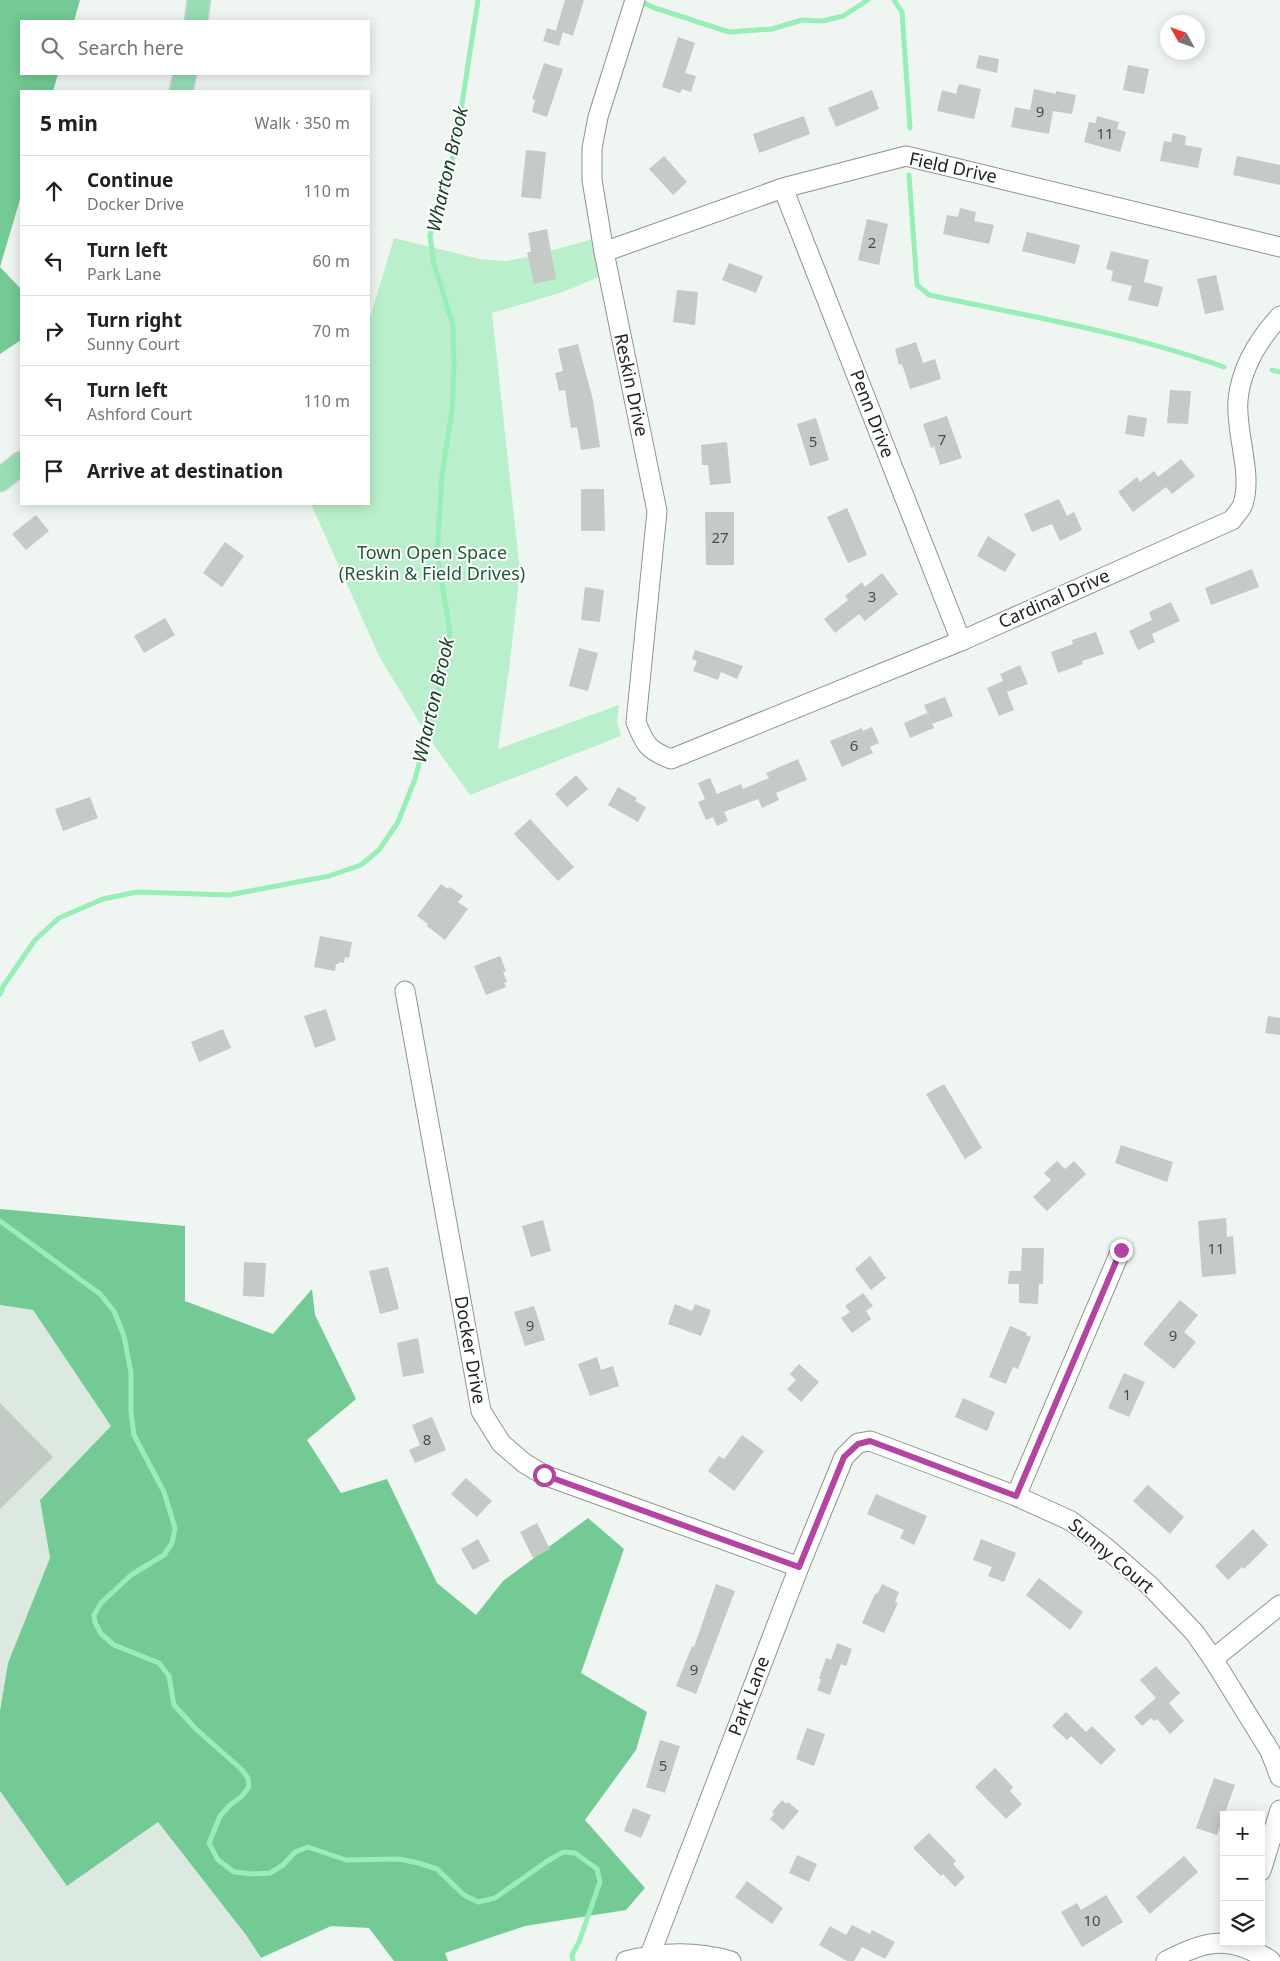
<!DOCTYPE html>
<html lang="en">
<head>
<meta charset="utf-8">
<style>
	body { margin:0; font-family:"Noto Sans",sans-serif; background:#f6f6f6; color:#202124 }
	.controls { position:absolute; right:15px; bottom:15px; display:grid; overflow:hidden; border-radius:0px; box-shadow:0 2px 12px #0003 }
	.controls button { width:45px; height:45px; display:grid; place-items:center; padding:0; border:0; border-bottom:1px solid #e0e0e0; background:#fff; color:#202124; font:25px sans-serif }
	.compass { position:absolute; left:1160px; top:15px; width:45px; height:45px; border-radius:50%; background:#fff; box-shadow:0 2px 12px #0003; rotate:310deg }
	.stop { position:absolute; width:15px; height:15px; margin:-11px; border:4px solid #b444a1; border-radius:50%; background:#fff }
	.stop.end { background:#b444a1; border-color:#fff; box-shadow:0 1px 5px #0008 }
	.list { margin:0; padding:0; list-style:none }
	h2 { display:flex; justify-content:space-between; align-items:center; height:65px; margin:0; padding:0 20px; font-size:21px }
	h2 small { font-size:16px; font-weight:400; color:#757577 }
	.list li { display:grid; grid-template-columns:32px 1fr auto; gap:15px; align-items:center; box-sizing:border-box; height:70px; padding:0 20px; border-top:1px solid #e0e0e0 }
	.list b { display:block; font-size:19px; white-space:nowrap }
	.list p { margin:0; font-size:16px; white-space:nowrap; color:#757577 }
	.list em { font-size:16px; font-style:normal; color:#757577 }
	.icon { flex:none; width:28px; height:28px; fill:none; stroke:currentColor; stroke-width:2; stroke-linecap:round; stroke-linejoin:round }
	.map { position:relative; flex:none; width:1280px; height:1961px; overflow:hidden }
	.search { position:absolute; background:#fff; box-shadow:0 2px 12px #0003; left:20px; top:20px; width:350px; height:55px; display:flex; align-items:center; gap:12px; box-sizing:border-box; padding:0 18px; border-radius:0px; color:#757577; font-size:19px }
	.panel { position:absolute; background:#fff; box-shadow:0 2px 12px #0003; left:20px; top:90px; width:350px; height:415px; border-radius:0px }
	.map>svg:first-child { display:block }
</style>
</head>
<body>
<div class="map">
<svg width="1280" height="1961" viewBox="0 0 1280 1961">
	<rect width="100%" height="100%" fill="#eff6f1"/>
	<g fill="#dce9e0">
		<path d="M0,1305l33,5 78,116 -71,74 10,58 -42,105 -8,48z"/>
		<path d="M0,1791l67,94 91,-63 88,113 16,26h-262z"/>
	</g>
	<path fill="#b9f0cb" d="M394,238l86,21 26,2 21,-4 70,-19 14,34 -48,20 -71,21 28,258 -10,91 -12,87 121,-44 -2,17 4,14 -151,59 -40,-55 -50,-82 -69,-154h58v-183z"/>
	<g fill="#74ca94">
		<path d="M0,0h80l-6,21h-53v53h37l-5,17h-32v105l-21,71z"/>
		<path d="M0,267l21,22v51l-21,14z"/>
		<path d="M0,1209l185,17v75l88,33 39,-45 3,26 41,84 -49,41 34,53 46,-14 50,104 39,32 27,-34 85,-63 36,31 -43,124 66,39 -11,38 -51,70 60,68 -19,22 -101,16 -80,27 3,8h-54l-25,-33 -38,-2 -70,32 -15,-23 -88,-113 -91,64 -67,-95v-80l8,-48 42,-105 -10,-58 71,-74 -78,-116 -33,-5z"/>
	</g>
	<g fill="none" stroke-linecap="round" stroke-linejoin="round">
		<g stroke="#97eeb6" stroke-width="5">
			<path d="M894,0l8,12 8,116"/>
			<path d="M639,1l16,7 74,24 43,-3 30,-9 21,1 20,-5 25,-16"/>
			<path d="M909,175l8,110 12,10c99,21 200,38 295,72"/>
			<path d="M1272,370l8,2"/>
			<path d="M0,994l4,-9 31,-45 24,-22 44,-19 34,-7 92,3 100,-19 32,-11 18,-15 19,-28 17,-43 22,-83 13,-63 -13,-80 5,-78 10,-65 2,-43 -1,-42 -19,-61 -4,-28 25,-87 23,-149"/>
			<path d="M0,1221l100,73 14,17 10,25 7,37v39l3,23 30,57 11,36 -3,15 -8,12 -33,20 -30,28 -7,12 1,7 6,12 13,11 45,18 10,13 5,29 22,24 45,40 7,9 1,9 -8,10 -11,8 -10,11 -11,27 9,17 16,12 19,2 17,-1 13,-8 12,-13 13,-5 38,13 53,-1 19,4 19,6 27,26 14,7 17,-4 51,-36 17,-10 12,1 22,16 3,13 -21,60 -7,13 1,6"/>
		</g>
	</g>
	<g fill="#c4cac5">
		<path d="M565,0h19l-11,36 -10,-4 -4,14 -16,-5 4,-13 10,3 -1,-1z"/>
		<path d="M678,37l17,6 -10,30 11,3 -5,16 -9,-3 -2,4 -18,-6z"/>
		<path d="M979,55l20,4 -2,14 -21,-5z"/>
		<path d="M544,63l19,6 -16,48 -15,-5 3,-12 -3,-1z"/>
		<path d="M1128,65l21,4 -5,25 -21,-4z"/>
		<path d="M959,84l22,5 -7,30 -37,-8 5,-21 14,4z"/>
		<path d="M1034,89l22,5v-3l20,4 -4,19 -19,-3 -4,23 -38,-7 4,-20 15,3z"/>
		<path d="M872,90l7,19 -43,18 -8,-19z"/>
		<path d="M804,116l6,18 -51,19 -6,-19z"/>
		<path d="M1097,116l22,6 -2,7 9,3 -6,20 -36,-10 5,-20 7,1z"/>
		<path d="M1173,133l13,3 -1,9 17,3 -4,20 -38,-7 4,-20 7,1z"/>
		<path d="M526,150l20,2 -5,47 -20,-2z"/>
		<path d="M664,156l23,26 -14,13 -24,-26z"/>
		<path d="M1237,156l43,9v20l-47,-10z"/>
		<path d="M960,208l16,4 -2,9 20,4 -5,19 -46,-10 4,-19 11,2z"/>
		<path d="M867,219l21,5 -9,41 -21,-5z"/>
		<path d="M547,229l9,50 -22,5 -7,-32h4l-3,-19z"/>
		<path d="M1027,232l53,13 -5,19 -53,-13z"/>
		<path d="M1111,251l38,9 -5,22 19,5 -5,20 -30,-7 4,-14 -21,-5 2,-10 -7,-2z"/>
		<path d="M729,263l34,13 -7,17 -34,-13z"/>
		<path d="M1216,275l8,35 -19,4 -8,-35z"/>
		<path d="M677,290l21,2 -3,33 -22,-3z"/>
		<path d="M916,342l7,21 12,-4 6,20 -31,10 -8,-25 -3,1 -4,-16z"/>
		<path d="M578,344l15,56 7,47 -19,3 -4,-23 -6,1 -6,-38 -6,1 -4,-18 8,-2 -5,-22z"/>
		<path d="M1170,390l21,1 -3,33 -21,-1z"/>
		<path d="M1128,415l19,3 -3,19 -19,-3z"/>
		<path d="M947,416l15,42 -22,7 -6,-19 -3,2 -8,-24z"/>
		<path d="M816,418l13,42 -19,6 -13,-42z"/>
		<path d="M727,442l4,41 -21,2 -2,-20h-6l-1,-20z"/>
		<path d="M1181,459l14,17 -23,18 -6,-7 -33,25 -15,-20 19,-15 3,5 14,-11 4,6z"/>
		<path d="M581,489h23l1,42h-24z"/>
		<path d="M1059,499l8,17 7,-4 8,18 -22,11 -8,-17 -20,8 -8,-18z"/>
		<path d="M847,508l20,47 -19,8 -21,-46z"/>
		<path d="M705,512h29v53h-28z"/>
		<path d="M36,515l13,16 -23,19 -14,-16z"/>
		<path d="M988,536l28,18 -11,18 -28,-16z"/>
		<path d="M225,542l19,14 -22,31 -19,-14z"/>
		<path d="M1252,569l7,18 -48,18 -6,-17z"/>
		<path d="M882,573l16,21 -33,27 -6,-7 -24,19 -11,-14 24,-19 -3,-4 17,-14 3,5z"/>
		<path d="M585,587l19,3 -4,32 -19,-2z"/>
		<path d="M1171,602l9,19 -28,13 3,8 -17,8 -9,-19 23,-11 -3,-8z"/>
		<path d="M165,618l10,17 -31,18 -10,-17z"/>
		<path d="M1096,632l8,22 -22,7 1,3 -25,9 -7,-21 22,-8 -1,-4z"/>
		<path d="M579,648l19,5 -10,38 -19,-5z"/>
		<path d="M695,650l48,16 -6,13 -16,-7 -3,8 -25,-9 4,-10 -5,-2z"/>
		<path d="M1020,665l8,19 -21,8 7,18 -15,6 -12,-28 16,-7 -3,-7z"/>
		<path d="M945,697l8,19 -21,8 -8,-19z"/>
		<path d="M927,713l7,15 -24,10 -6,-15z"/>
		<path d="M872,727l7,16 -9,4 3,6 -31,14 -12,-26 32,-13 1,3z"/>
		<path d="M798,759l9,21 -31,13 3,7 -17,8 -4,-9 -34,13 4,9 -11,5 -4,-9 -7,3 -8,-18 7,-3 -7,-16 12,-5 7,16 24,-10 2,5 26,-11 -3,-5z"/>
		<path d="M576,775l12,14 -21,18 -12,-13z"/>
		<path d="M618,787l19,11 -2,3 11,6 -8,15 -30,-17z"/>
		<path d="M90,797l8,21 -35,13 -8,-22z"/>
		<path d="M530,819l44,48 -16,14 -44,-47z"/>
		<path d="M441,884l7,5 2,-2 13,9 -5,6 10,7 -23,31 -18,-14 1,-2 -11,-8z"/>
		<path d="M320,936l32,6 -3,16 -4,-1 -1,6 -5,-1v2h-3l-1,7 -21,-4z"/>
		<path d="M500,956l6,15 -3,1 4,10 -3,1 2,4 -20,8 -12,-29z"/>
		<path d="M326,1009l10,31 -21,8 -11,-32z"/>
		<path d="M1268,1016l12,2v17l-15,-2z"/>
		<path d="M223,1029l8,19 -32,14 -8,-20z"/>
		<path d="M944,1084l38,64 -17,11 -39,-65z"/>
		<path d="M1121,1145l52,17 -6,20 -52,-19z"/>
		<path d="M1057,1161l8,8 9,-8 12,13 -39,37 -14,-14 18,-17 -7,-7z"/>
		<path d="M1226,1218l1,19 6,-1 3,38 -34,3 -4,-56z"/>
		<path d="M543,1220l8,31 -20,6 -9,-31z"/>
		<path d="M1022,1248h22l-1,36h-4l-1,20 -19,-1v-19h-11l1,-13h12z"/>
		<path d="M870,1256l16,22 -15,12 -16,-21z"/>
		<path d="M244,1262l22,1 -2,34 -21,-1z"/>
		<path d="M388,1267l11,42 -19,5 -11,-43z"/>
		<path d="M863,1293l10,13 -7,5 5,8 -19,14 -11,-15 9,-6 -5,-6z"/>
		<path d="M1180,1300l18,15 -14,17 12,10 -22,27 -31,-25z"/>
		<path d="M675,1304l17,7 3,-7 16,6 -10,26 -33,-12z"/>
		<path d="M534,1306l11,34 -20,6 -11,-34z"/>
		<path d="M1010,1326l17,7 -1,2 5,2 -13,32 -5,-2 -7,17 -17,-7z"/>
		<path d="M418,1338l6,35 -21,4 -6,-34z"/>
		<path d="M597,1357l4,13 12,-4 6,20 -29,10 -12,-32z"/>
		<path d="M799,1364l20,18 -18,20 -14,-13 9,-9 -6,-6z"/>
		<path d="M1124,1373l21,9 -16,35 -21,-9z"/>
		<path d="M963,1398l32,14 -8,19 -32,-14z"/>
		<path d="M0,1403l53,54 -53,52z"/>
		<path d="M432,1417l14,33 -31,13 -6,-13 11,-5 -8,-20z"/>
		<path d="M742,1435l22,16 -30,40 -26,-20 11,-15 5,3z"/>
		<path d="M466,1478l26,23 -15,16 -26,-23z"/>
		<path d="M1148,1485l36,32 -14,17 -37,-33z"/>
		<path d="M876,1494l51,22 -13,29 -14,-7 4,-8 -37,-16z"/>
		<path d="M537,1523l13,26 -17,9 -13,-26z"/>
		<path d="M1253,1529l15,16 -24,24 -2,-2 -14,13 -13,-14z"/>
		<path d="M478,1539l12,22 -17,9 -12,-21z"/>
		<path d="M981,1539l35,14 -12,29 -16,-6 4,-9 -19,-7z"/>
		<path d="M1039,1578l44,34 -13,18 -44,-35z"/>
		<path d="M716,1584l19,7 -39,103 -20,-8 16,-40 2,1z"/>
		<path d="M882,1584l17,8 -4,10 3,1 -14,30 -22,-10 13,-29 3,-1z"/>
		<path d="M837,1643l15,6 -6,17 -5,-2 -11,31 -13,-5 4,-11h-2l7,-21 5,2z"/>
		<path d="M1156,1666l24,27 -11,10 15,18 -14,13 -13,-15 -3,2 -3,-3 -9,8 -8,-9 22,-19 -16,-18z"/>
		<path d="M1066,1712l20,20 6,-6 24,24 -15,15 -30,-29 -4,4 -15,-14z"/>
		<path d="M807,1728l18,6 -11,32 -18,-7z"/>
		<path d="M660,1740l20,6 -15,47 -19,-6z"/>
		<path d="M995,1768l18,19 -3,4 12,13 -16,15 -31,-32z"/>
		<path d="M1214,1778l21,7 -18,50 -21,-7z"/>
		<path d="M782,1800l4,4 2,-2 11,9 -16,19 -13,-11 4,-5 -2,-2z"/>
		<path d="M633,1808l18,7 -10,23 -17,-7z"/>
		<path d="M929,1833l27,28 -3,3 12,13 -10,10 -12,-13 -2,2 -28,-28z"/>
		<path d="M797,1855l20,9 -8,18 -20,-9z"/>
		<path d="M1184,1856l14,16 -48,42 -14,-17z"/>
		<path d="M747,1881l36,27 -11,16 -37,-27z"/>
		<path d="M1106,1895l17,27 -41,25 -21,-35 16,-9 4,7z"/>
		<path d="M852,1925l18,9 2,-4 23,12 -10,17 -23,-12 -8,14h-7l-28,-16 11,-19 16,9z"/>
	</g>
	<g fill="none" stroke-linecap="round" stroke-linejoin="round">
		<g stroke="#8e938f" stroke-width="21">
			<g id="minor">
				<path d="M635,0l-37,117 -6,31v32l12,72 53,259 -21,211c9,23 12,28 35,37l290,-118 271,-121c3,-5 9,-10 11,-16 10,-31 -8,-72 -5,-104 3,-32 21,-61 42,-84"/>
				<path d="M783,188l178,453"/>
				<path d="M604,252l179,-64 123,-32 374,91"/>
				<path d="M405,991l76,420 20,32 23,20 20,12 255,92"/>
				<path d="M1016,1496l105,-246"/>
				<path d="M1213,1659l67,-54"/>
				<path d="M1261,1871l19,-61"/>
				<path d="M650,1955l149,-388 45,-110 14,-14 12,-2 146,55 55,25 33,25 46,40 44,46 19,27 57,92 10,26"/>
				<path d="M626,1961c34,-9 71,-10 105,0"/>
				<path d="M1166,1961c31,-16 55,-26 88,-9 6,2 12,5 17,9"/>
			</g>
		</g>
		<g stroke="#d3d3d3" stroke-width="25">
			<g id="major">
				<path d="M196,21l3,-21"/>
				<path d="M181,91l4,-17"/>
				<path d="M0,480l21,-17"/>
			</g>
		</g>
		<use href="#minor" stroke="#fff" stroke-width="19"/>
		<use href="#major" stroke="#97deb5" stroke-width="22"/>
	</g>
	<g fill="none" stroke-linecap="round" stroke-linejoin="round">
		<path stroke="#b444a1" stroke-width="6" d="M544,1475l255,92 45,-110 14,-13 12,-3 146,55 105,-246"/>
	</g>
	<g text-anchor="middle" stroke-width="4" stroke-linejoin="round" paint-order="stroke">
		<g font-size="15" fill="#4a4d4a">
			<text x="1040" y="117">9</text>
			<text x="1105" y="139">11</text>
			<text x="872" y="248">2</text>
			<text x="942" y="445">7</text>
			<text x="813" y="447">5</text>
			<text x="720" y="543">27</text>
			<text x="872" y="602">3</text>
			<text x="854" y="751">6</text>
			<text x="1216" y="1254">11</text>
			<text x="530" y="1331">9</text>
			<text x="1173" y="1341">9</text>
			<text x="1127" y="1400">1</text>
			<text x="427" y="1445">8</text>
			<text x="694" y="1675">9</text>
			<text x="663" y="1771">5</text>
			<text x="1092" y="1926">10</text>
		</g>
		<g font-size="18" fill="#212321" stroke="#fff">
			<text transform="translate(953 168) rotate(12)" y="6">Field Drive</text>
			<text transform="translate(631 385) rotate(78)" y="6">Reskin Drive</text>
			<text transform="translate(872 414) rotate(69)" y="6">Penn Drive</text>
			<text transform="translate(1054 599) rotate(-24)" y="6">Cardinal Drive</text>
			<text transform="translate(470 1350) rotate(80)" y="6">Docker Drive</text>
			<text transform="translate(1111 1556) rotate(40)" y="6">Sunny Court</text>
			<text transform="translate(749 1696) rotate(-69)" y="6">Park Lane</text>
		</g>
		<g font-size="18" fill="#1b5b37" stroke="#fff">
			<text x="432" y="559">Town Open Space<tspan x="432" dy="21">(Reskin &amp; Field Drives)</tspan></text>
		</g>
		<g font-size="19" font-style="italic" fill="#183d27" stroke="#fff">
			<text transform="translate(447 169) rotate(-77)" y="7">Wharton Brook</text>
			<text transform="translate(433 700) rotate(-77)" y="7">Wharton Brook</text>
		</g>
	</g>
</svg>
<div class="controls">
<button>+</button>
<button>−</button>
<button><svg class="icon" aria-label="layers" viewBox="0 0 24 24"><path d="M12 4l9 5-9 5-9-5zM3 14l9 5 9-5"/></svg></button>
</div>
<svg class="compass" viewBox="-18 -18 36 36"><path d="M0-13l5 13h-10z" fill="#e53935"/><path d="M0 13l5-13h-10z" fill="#757577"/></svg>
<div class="stop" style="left:544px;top:1475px"></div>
<div class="stop end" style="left:1121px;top:1250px"></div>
<div class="search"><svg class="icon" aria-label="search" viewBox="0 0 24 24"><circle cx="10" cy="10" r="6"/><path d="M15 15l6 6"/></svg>Search here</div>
<section class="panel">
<h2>5 min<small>Walk · 350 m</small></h2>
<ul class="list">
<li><svg class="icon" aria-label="ahead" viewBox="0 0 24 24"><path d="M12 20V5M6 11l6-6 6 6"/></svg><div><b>Continue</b><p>Docker Drive</p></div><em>110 m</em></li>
<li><svg class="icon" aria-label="left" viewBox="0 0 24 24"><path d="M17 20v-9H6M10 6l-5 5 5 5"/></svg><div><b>Turn left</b><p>Park Lane</p></div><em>60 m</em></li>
<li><svg class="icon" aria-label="right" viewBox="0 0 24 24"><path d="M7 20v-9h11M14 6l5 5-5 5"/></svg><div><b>Turn right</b><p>Sunny Court</p></div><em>70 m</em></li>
<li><svg class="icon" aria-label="left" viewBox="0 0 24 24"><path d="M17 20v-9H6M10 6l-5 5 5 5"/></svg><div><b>Turn left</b><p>Ashford Court</p></div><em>110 m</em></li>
<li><svg class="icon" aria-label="arrive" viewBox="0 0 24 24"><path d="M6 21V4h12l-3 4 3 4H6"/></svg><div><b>Arrive at destination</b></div></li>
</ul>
</section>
</div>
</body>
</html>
